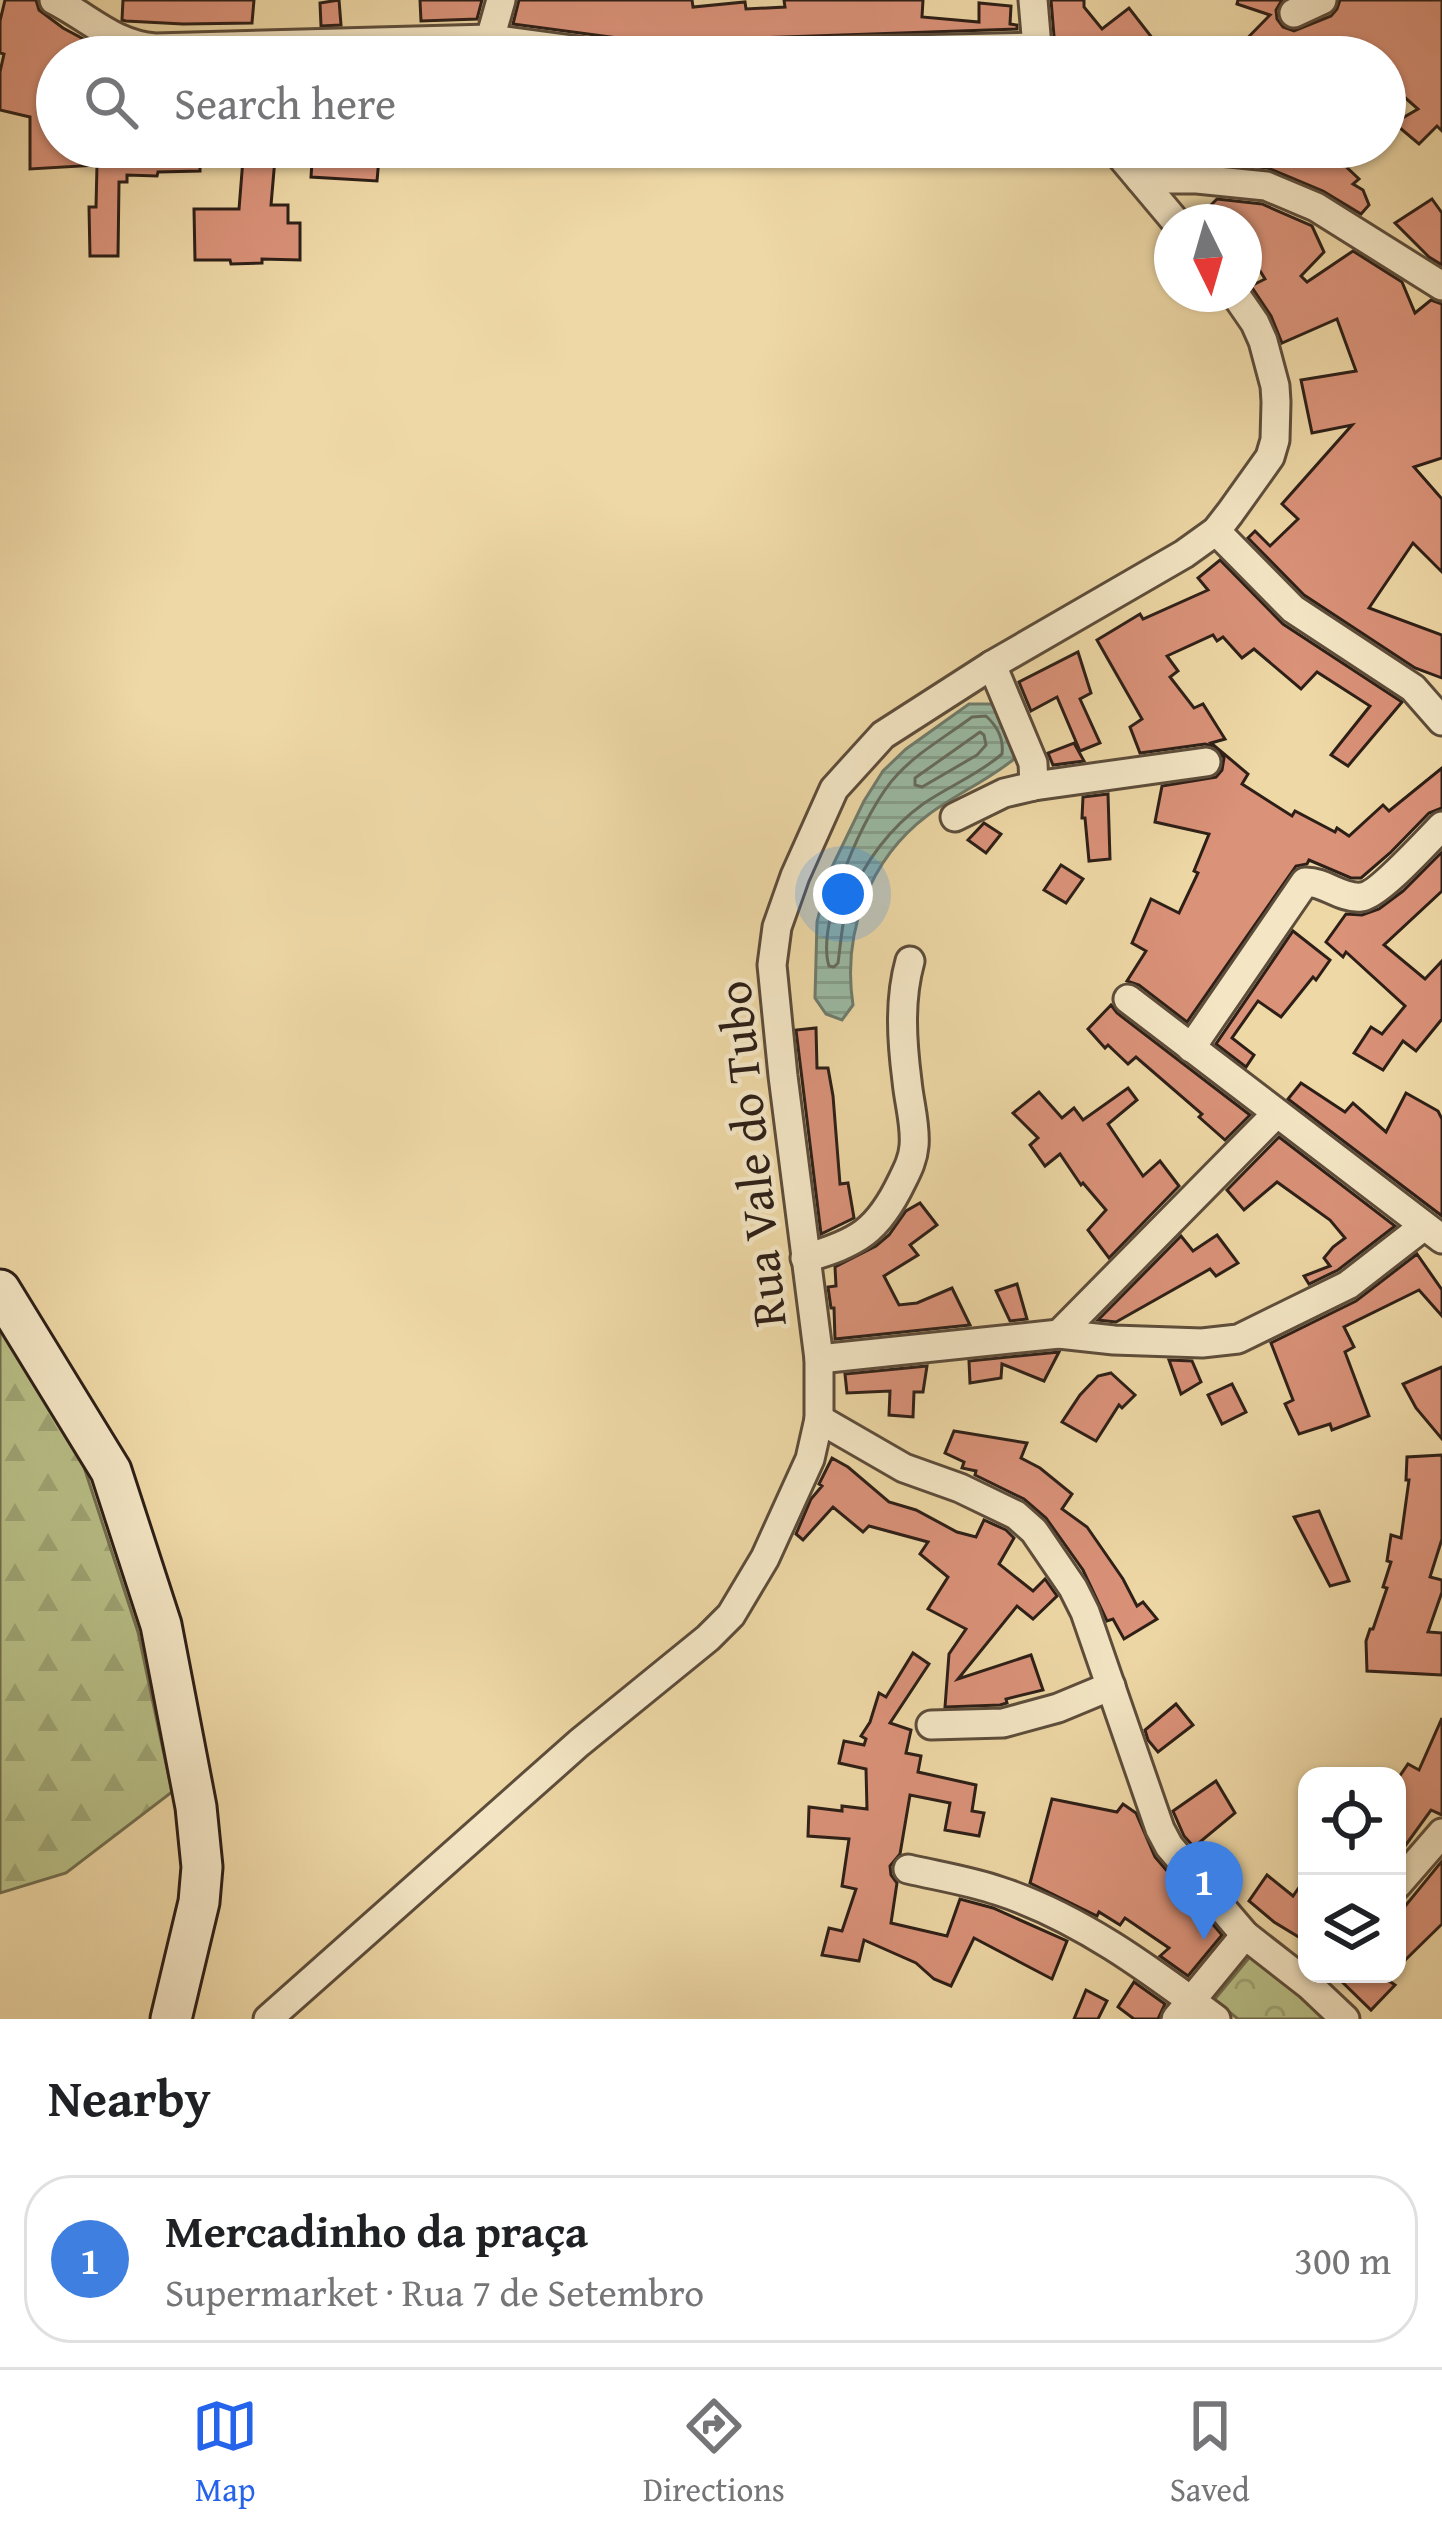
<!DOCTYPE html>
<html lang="en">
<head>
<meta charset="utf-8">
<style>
	body { margin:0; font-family:"Gentium Book Plus",serif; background:#f2f2f2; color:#202124 }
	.controls { position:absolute; right:36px; bottom:36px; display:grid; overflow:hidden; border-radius:24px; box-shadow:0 3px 9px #0004 }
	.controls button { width:108px; height:108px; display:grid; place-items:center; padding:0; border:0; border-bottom:3px solid #e0e0e0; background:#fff; color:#202124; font:60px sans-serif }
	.compass { position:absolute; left:1154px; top:204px; width:108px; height:108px; border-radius:50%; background:#fff; box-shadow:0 3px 9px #0004; rotate:175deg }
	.you { position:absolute; left:843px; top:894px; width:42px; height:42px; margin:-30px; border:9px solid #fff; border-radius:50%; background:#1a73e8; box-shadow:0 0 0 18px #1a73e833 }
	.badge { display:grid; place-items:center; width:78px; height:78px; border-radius:50%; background:#2563eb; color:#fff; font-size:39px; font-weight:700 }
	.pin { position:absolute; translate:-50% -99px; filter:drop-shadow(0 3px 6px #0008) }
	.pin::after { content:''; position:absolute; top:63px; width:42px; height:36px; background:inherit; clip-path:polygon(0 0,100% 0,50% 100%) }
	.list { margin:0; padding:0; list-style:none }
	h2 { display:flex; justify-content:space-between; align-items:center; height:156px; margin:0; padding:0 48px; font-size:51px }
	h2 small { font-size:39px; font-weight:400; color:#757577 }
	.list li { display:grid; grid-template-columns:78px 1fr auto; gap:36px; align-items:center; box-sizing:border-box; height:168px; margin:0 24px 24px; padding:0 24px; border:3px solid #e0e0e0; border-radius:48px }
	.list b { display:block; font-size:45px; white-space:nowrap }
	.list p { margin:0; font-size:39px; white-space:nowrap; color:#757577 }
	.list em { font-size:39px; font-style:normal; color:#757577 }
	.icon { flex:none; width:66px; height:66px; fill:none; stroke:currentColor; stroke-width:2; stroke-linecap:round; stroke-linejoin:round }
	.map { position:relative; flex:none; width:1442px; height:2019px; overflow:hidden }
	.search { position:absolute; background:#fff; box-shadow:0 3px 9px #0004; left:36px; right:36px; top:36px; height:132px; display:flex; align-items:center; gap:30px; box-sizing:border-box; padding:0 42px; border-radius:66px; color:#757577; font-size:45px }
	.sheet { height:348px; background:#fff }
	nav { display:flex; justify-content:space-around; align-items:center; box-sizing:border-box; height:168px; border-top:3px solid #e0e0e0; background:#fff; font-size:33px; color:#757577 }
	nav a { display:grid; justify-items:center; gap:6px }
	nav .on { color:#2563eb }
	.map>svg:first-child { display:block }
</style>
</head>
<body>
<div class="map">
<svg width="1442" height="2019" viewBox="0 0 1442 2019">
	<defs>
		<pattern id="forest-firs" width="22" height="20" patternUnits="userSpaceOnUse" patternTransform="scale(3)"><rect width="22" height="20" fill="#b8bf87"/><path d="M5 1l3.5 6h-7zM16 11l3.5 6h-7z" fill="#9ea474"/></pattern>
		<pattern id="park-crowns" width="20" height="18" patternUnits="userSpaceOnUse" patternTransform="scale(3)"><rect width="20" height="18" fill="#b8bf87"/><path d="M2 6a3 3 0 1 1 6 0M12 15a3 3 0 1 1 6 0" fill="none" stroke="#9ea474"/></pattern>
		<pattern id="water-rules" width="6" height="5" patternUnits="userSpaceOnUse" patternTransform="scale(3)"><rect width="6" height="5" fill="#9abaa4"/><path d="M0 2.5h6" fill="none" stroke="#859f8c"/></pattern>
	</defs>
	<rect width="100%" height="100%" fill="#eed8a6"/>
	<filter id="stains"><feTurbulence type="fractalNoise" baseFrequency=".00167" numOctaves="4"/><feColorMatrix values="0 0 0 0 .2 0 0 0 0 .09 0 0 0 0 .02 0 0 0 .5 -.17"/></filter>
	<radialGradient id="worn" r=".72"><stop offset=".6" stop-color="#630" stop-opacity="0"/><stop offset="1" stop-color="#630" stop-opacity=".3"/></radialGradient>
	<path fill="url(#forest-firs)" stroke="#726f4f" stroke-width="3" d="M0,1327l84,140 54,165 34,160 -106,81 -66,20z"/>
	<path fill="url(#park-crowns)" stroke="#726f4f" stroke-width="3" d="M1253,1953l81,66h-96l-24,-19z"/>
	<path fill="url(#water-rules)" stroke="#6e7c6c" stroke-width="3" d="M969,704h22c17,16 24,30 23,55 -27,22 -58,35 -86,56 -59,44 -86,118 -75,190l-11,15 -16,-6 -11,-16 2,-76 12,-49 35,-72 19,-30 23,-22z"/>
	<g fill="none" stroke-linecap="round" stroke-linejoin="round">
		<g stroke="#646c5e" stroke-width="3">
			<path d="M972,717l14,-1c11,10 18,22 16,38 -24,21 -53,32 -79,50 -32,23 -59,58 -73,95 -8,19 -9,43 -12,64l-4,4 -5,-1c-14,-43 36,-158 68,-191 21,-23 50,-39 75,-58z"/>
			<path d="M980,732l4,3 2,10 -9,10 -55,32 -7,-2v-7z"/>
		</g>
	</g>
	<g fill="#da9279" stroke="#2d1f17" stroke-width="3">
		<path d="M5,0h31l3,10 24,18 54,29h-60v28l-12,46h7v4h5v12h143v24l-42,1 -1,4 -30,-1v7h-8l-1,74h-28l-1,-49h7l1,-42 -67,4v-52l-30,-7v-38l4,-18 -4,-1v-32z"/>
		<path d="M123,0h131l-2,23 -69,1 -57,-3 -4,-1z"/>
		<path d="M339,0l2,25 -20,1 -1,-23z"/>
		<path d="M420,0h62l-5,19 -56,2z"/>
		<path d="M519,0h173l1,7 52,-5 1,7 39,-2 -1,-7h139l-1,17 57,5v-19l32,3 -1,18 7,1v4l-293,10 -13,7 -54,4v-7l-22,1 -10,-5 -112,-15z"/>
		<path d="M1051,0h33v7l18,22 27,-21 38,49h-104l-9,-21z"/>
		<path d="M1238,0h44l-6,10 1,9 6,8 11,4 37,-15 6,-7 3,-9h102v131l-5,-5 -18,18 -25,-21 24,-14 -33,-29v-23h-156l41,-42 -33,-11z"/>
		<path d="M244,147h32l-5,58h17v18h12v37l-38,-1v4l-31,1 -1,-4h-35l-1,-51h45z"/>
		<path d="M313,147h67l-3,34 -66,-4z"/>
		<path d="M1137,147h188l34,32 -6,5 10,6 6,15 -8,9 -38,-23 -55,-23 -69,-7h-51z"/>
		<path d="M1217,199l45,5 50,22 12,26 -23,24 6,6 46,-31 49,31 13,31 16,-13 11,4v154l-28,9 28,32v73l-29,-29 -44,65 73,27v43l-27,-10 -111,-73 -56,-57 7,-7 15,15 28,-27 -16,-15 70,-79 -40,8 -11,-53 55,-9 -19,-52 -55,24 -11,-27 -20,-30 14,-7 -21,-34v-23h-17l-16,-17z"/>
		<path d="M1432,199l10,14v52l-13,-8 -34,-34z"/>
		<path d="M1220,560l63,64 119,78 -54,64 -17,-11 39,-49 -53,-34 -16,17 -47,-40 -12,9 -19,-21 -6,4 -4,-6 -46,21 11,15 -8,6 24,31 9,-4 22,35 -14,4 37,31 -6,10 50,32 3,-5 40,21 2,-4 12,8 34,-31 6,6 53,-43v40l-13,5 -39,40 -29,25h-10l-42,-18 -2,4 -11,2 -109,156 -48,-37 -12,-4 19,-30 -14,-8 19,-44 28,14 19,-40 -4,-2 15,-37 -54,-12 7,-36 54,-9 6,-7 2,-12 -10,-12 -9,-2 -65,9 -10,-26 12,-8 -45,-79 43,-26 3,5 65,-29 -10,-12z"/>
		<path d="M1078,652l13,41 -11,6 20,44 -20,8 -23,-54 -26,14 -12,-29z"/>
		<path d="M1074,743l10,18 -31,4 -5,-12z"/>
		<path d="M1108,794l2,65 -21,2 -4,-43h-3l1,-21z"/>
		<path d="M984,823l17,11 -15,19 -18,-13z"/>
		<path d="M1442,852v39l-58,54 41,34 17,-18v58l-26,32 -13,-10 -20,29 -29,-17 17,-26 11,7 23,-28 -59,-54 -3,5 -17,-15 20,-28 16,1 17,-6 24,-18z"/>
		<path d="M1061,865l22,14 -17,24 -22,-13z"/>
		<path d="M1293,931l37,29 -14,20 -3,-3 -32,40 -23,-16 -26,37 22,17 -8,12 -30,-23z"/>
		<path d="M1111,1005l6,8 133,102 -25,25 -26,-23 3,-3 -66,-57 -8,7 -20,-19 -3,3 -17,-19z"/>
		<path d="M816,1028l1,40h11l5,28 7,88 8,-1 6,35 -33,16 -25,-204z"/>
		<path d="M1301,1083l44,29 8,-9 33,29 20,-39 32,18 4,8v97l-154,-117z"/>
		<path d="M1128,1088l9,12 -29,24 35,52 17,-15 19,25 -70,72 -21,-28 18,-20 -23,-27 -2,2 -21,-31 -15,12 -15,-21 8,-7 -25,-25 26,-21 23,26 12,-10 9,12z"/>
		<path d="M1279,1137l116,89 -57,44 -29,14 -5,-8 26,-10 -6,-8 9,-11 12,-9 -15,-18 -53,-38 -33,28 -17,-20z"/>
		<path d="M920,1203l17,22 -27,20 8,10 -34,21 15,29 18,-2 35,-15 18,37 -135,14 -1,-31h-3l-3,-21 8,-1 -1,-19 41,-21 13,-11 17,-24z"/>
		<path d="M1217,1235l21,28 -22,13 -6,-7 -94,53 -18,-2 83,-84 12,15z"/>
		<path d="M1417,1254l25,36v26l-23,-26 -75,37 10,20 -9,5 24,64 -37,14 -2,-6 -31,10 -14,-30 8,-4 -22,-57 85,-42z"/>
		<path d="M1017,1284l10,35 -17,2 -14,-30z"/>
		<path d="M1059,1352l-15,29 -42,-17 -1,14 -31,5 -1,-22z"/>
		<path d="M1169,1360l23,1 9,21 -20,12z"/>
		<path d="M927,1366l-4,26h-9l-1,25 -24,-2 1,-24 -43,2 -2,-19z"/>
		<path d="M1442,1367v72l-26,-31 -13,-24z"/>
		<path d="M1111,1373l24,22 -13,13 -3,-3 -23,36 -34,-19 18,-27 18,-19z"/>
		<path d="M1232,1384l14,28 -24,12 -14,-29z"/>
		<path d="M954,1431l73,12 -6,15 19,10 32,26 -10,15 25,18 36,52 14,27 6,-4 14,17 -33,20 -11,-20 -6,2 -24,-51 -37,-52 -22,-19 -49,-24 1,-4 -14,-3 2,-6 -19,-9z"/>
		<path d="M1442,1455v84l-12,38 12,3v12l-14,40 14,1v42l-75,-4 -1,-30 4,-12h3l14,-41 -4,-1 8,-25 -4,-1 4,-26 10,3 8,-58h-3l1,-23z"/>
		<path d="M832,1458l16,9 41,35 27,8 41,22 19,5 8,-17 22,10 8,8 -15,26 34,27 12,-12 12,17 -24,23 -16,-13 -59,73 73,-24 12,35 -37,9 1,4 -7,2 -55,2 4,-53 17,-25 -38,-20 20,-32 -28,-23 8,-12 -59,-16 -6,6 -30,-25 -30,33 -7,-6 15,-35 11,-13 -3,-2z"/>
		<path d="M1319,1511l30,70 -19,5 -36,-69z"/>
		<path d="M913,1653l16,11 -39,59 21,7 -5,23 15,3 -3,16 58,13 -4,26 12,2 -5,23 -34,-6 5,-27 -40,-8 -10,59 -10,12 1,9 6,8 -6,40 56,13 13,-37 33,9 74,33 -15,38 -78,-41 -23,48 -17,-7 -18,-16 -52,-23 -5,21 -37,-6 7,-27 13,3 14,-42 -14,-3 7,-47 -41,-3 1,-29 33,4v-5l25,3 -1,-40 -27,-6 5,-22 20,4 2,-6 -5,-3 9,-14 9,-29 7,4z"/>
		<path d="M1176,1704l17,21 -35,27 -10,-12 -3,-10z"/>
		<path d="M1442,1718v97l-11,-5 -34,47v-77l11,-16 11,6z"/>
		<path d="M1216,1781l19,32 -41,34 -10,-11 -11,-25z"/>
		<path d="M1052,1799l65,13 6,-8 13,9 19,44 67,78 -34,41 -28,-20 9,-8 -44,-30 -5,7 -21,-13 -2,4 -67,-33z"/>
		<path d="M1442,1861v63l-45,44v-52z"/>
		<path d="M1267,1875l26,21 14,-20v66l-33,-20 -25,-21z"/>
		<path d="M1334,1974h45l16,11 -24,25z"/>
		<path d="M1134,1982l31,22 -7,15h-24l-16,-12z"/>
		<path d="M1086,1990l21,11 -9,18h-24z"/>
	</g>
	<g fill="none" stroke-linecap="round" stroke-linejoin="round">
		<g stroke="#5d4d3b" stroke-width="33">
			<g id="street">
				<path d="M54,0c37,19 59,44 101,48l335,-9"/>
				<path d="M501,0l-11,39 133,18"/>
				<path d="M1033,0l4,47 5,10"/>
				<path d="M1294,13l28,-13"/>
				<path d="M725,57l135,-6 177,-4"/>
				<path d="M1113,147l63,75"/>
				<path d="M1140,179h57l69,7 50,21 126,79"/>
				<path d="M1216,531l77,78 120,79 29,33"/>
				<path d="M992,665l41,98 1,23"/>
				<path d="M955,817l49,-24 30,-7 172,-24"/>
				<path d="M1128,999l314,240"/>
				<path d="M1191,1048l114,-166c19,-1 36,17 56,15 17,-1 67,-57 81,-71"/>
				<path d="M805,1258c53,-15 73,-27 97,-77 6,-12 11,-22 12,-35 2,-21 -5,-43 -7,-65 -5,-39 -8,-81 3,-120"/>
				<path d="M1059,1334l217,-220"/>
				<path d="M819,1359l240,-25 55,6 88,3 36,-4 110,-54 76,-59"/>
				<path d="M819,1419l85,49 56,20 56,27 18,16 39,57 12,24 75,217 9,17 76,89 64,50 36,34"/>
				<path d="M931,1725l72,-2 55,-15 53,-22"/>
				<path d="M908,1869c30,7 62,12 91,22 80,26 150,78 217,128"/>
				<path d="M1397,1885l45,-52"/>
				<path d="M268,2019l311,-276 129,-105 23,-23 34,-57 45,-99 9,-40v-60l-36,-283 -11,-111 5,-38 18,-51 39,-87 49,-54 109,-70 192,-111 32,-23 14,-18 40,-56 5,-17 1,-38 -1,-16 -12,-45 -8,-18 -20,-29"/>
				<path d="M1176,2019l69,-84"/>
			</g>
		</g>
		<g stroke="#2d1f17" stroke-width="45">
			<path id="secondary" d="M0,1290l111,181 50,154 35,182 6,60 -3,35 -28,117"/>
		</g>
		<use href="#street" stroke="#f4e6c5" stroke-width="27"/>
		<use href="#secondary" stroke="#f4e6c5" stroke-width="39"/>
	</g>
	<g text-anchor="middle" stroke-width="9" stroke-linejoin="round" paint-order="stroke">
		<g font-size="48" fill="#2d1f17" stroke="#f4e6c5">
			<text transform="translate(751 1154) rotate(-96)" y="17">Rua Vale do Tubo</text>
		</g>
	</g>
	<rect width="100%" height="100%" filter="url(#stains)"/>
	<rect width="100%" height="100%" fill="url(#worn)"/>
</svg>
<div class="controls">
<button><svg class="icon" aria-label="locate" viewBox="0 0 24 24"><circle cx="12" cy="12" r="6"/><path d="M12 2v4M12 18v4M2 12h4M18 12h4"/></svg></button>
<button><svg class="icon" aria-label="layers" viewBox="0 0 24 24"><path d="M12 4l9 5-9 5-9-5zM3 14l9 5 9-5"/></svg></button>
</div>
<svg class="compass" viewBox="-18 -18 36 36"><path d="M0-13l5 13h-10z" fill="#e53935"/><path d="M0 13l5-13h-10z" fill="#757577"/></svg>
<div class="you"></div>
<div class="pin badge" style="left:1204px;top:1940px;background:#3f7fe0">1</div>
<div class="search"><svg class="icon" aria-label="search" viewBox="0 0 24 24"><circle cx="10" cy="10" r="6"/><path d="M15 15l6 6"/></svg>Search here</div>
</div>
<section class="sheet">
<h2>Nearby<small></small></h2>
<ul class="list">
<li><span class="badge" style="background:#3f7fe0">1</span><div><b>Mercadinho da praça</b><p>Supermarket · Rua 7 de Setembro</p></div><em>300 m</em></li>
</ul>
</section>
<nav>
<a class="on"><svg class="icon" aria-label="map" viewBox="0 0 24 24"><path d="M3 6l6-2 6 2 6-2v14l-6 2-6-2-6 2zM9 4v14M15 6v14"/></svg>Map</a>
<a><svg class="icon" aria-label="directions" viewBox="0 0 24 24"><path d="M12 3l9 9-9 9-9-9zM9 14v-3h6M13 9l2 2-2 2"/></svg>Directions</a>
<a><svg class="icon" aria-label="saved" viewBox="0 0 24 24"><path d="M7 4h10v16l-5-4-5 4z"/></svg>Saved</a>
</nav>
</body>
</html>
